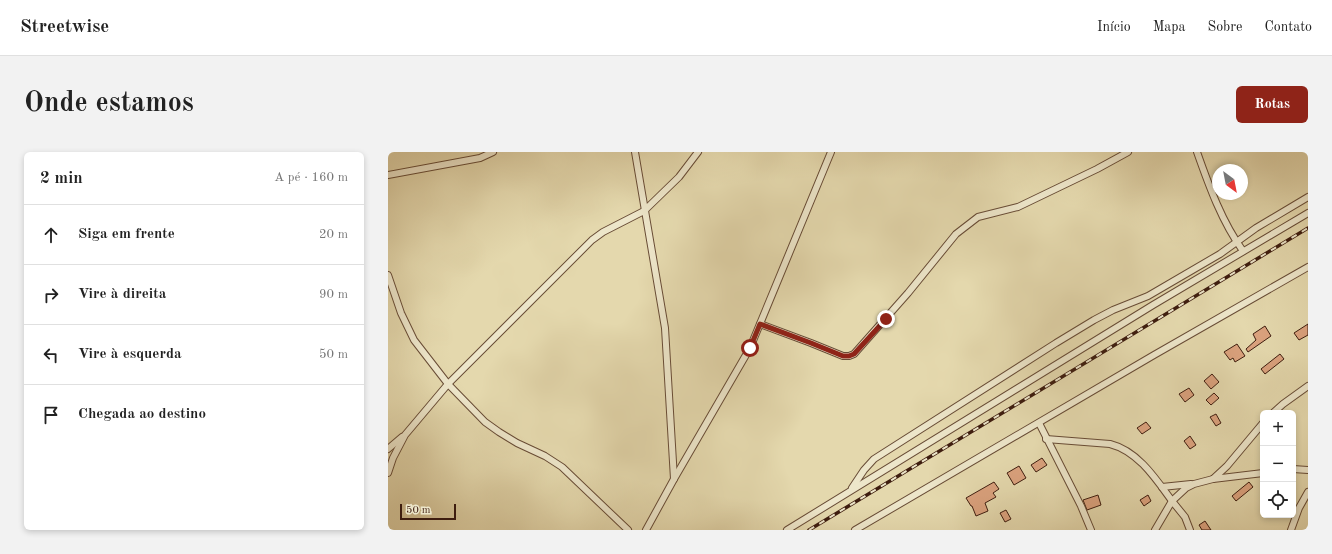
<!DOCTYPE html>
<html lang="pt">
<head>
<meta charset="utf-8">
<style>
	body { margin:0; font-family:"Old Standard TT",serif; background:#f2f2f2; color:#222 }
	.controls { position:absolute; right:12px; bottom:12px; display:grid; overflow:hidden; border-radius:6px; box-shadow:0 2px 6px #0003 }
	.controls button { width:36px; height:36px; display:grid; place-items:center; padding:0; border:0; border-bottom:1px solid #e0e0e0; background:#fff; color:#222; font:20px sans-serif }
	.compass { position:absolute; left:824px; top:12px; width:36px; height:36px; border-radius:50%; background:#fff; box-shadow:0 2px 6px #0003; rotate:148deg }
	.scale { position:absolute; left:12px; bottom:10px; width:56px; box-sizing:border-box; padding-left:4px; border:2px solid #3e1d0f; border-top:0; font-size:11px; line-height:14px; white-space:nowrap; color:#3e1d0f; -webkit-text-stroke:3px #ede6ca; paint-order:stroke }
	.stop { position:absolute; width:12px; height:12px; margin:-9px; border:3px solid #8f2418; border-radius:50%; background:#fff }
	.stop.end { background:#8f2418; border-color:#fff; box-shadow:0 1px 4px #0008 }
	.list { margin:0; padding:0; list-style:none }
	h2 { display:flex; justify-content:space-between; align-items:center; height:52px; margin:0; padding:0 16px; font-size:17px }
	h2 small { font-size:13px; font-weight:400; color:#767676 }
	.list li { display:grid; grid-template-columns:26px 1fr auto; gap:12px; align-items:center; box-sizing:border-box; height:60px; padding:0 16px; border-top:1px solid #e0e0e0 }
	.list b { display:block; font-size:15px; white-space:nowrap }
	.list em { font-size:13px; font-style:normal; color:#767676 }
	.icon { flex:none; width:22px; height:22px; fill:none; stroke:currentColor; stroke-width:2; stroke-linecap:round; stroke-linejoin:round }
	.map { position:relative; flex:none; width:920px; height:378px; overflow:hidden; border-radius:6px }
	header { display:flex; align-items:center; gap:24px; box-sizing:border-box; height:56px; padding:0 20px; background:#fff; border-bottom:1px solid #e0e0e0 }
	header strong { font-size:19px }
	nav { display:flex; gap:22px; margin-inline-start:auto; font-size:14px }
	.intro { display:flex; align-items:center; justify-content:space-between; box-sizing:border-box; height:96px; padding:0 24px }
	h1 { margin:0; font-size:28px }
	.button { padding:10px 18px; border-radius:6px; background:#8f2418; color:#fff; font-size:14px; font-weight:700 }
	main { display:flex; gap:24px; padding:0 24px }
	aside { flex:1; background:#fff; border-radius:6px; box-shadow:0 2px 6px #0003 }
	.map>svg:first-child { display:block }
</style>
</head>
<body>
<header>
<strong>Streetwise</strong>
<nav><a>Início</a><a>Mapa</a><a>Sobre</a><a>Contato</a></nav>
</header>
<div class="intro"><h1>Onde estamos</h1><a class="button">Rotas</a></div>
<main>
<aside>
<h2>2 min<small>A pé · 160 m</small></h2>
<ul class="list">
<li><svg class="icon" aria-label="ahead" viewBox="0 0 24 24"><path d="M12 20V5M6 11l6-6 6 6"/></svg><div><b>Siga em frente</b></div><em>20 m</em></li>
<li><svg class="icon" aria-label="right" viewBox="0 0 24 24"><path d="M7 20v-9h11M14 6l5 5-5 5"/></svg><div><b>Vire à direita</b></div><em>90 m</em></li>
<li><svg class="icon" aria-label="left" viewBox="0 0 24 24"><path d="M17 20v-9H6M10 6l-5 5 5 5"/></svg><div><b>Vire à esquerda</b></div><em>50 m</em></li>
<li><svg class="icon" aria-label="arrive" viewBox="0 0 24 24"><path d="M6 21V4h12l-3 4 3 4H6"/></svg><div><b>Chegada ao destino</b></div></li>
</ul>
</aside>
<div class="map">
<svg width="920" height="378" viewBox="0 0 920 378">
	<rect width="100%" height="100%" fill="#e4d8ad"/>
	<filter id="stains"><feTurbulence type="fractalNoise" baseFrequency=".005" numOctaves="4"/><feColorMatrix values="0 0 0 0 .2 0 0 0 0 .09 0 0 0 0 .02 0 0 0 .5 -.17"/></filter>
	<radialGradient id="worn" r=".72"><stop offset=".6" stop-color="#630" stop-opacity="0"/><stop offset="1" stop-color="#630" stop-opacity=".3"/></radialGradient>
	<g fill="#dba27e" stroke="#3e1d0f">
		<path d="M920,172v11l-9,5 -5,-7z"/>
		<path d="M877,174l6,10 -23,16 -2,-3 10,-9 -3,-6z"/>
		<path d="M849,192l8,12 -10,6 -2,-4 -3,2 -6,-8z"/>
		<path d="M892,202l4,5 -19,15 -4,-5z"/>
		<path d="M824,222l7,8 -8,7 -7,-8z"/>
		<path d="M801,236l5,7 -9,7 -6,-8z"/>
		<path d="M826,241l5,5 -8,7 -5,-5z"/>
		<path d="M828,262l5,9 -5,3 -6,-9z"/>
		<path d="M758,270l5,6 -9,6 -5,-6z"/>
		<path d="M802,284l6,9 -6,4 -6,-8z"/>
		<path d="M654,306l5,7 -11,7 -5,-7z"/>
		<path d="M631,314l7,12 -12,7 -7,-12z"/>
		<path d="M606,330l5,7 -6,4 3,4 -11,6 3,8 -12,5 -4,-10h-1l-5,-8z"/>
		<path d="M861,330l4,5 -17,14 -4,-5z"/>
		<path d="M710,343l3,10 -14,5 -4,-10z"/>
		<path d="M760,343l3,6 -7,5 -4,-6z"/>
		<path d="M618,358l5,9 -6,3 -5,-9z"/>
		<path d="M817,369l6,9h-9l-3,-5z"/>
	</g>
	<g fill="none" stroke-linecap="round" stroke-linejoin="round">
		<g stroke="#684c36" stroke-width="8">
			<g id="street">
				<path d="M247,0l30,176 9,151 -28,51"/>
				<path d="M809,0c12,34 25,70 46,99"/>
				<path d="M0,23l92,-17 13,-6"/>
				<path d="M0,123l13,38 13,27 34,44 37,38 14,10 18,11 28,13 17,11 66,63"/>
				<path d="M372,172l51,19 32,13h6l5,-2 54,-61 48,-59 22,-17 40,-10 79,-38 31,-17"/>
				<path d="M885,261l10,-9 25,-18"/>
				<path d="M651,271l42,83 10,24"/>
				<path d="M658,287l64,5c28,7 46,35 62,57l14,-13 8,-4 19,-5 14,-13 36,-43"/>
				<path d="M0,297l14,-12"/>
				<path d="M905,317l15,1"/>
				<path d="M0,321l5,-15 12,-23 43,-51 144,-144 11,-8 41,-21 35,-34 19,-25"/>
				<path d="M286,327l76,-131 81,-196"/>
				<path d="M825,327l50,-6"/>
				<path d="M774,335l29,-3"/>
				<path d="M464,336l12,-18 10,-11 182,-116 38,-23 19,-10 35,-14 72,-42 36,-26 52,-31"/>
				<path d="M399,378l366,-225 155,-92"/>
				<path d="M467,378l299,-175 154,-88"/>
				<path d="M767,378l17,-29 13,16 5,13"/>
				<path d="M903,378l8,-22 9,-16"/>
			</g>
		</g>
		<use href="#street" stroke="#ede6ca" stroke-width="6"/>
		<g stroke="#3e1d0f" stroke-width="3.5">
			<path id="rail" d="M421,378l499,-302"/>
		</g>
		<use href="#rail" stroke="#ede6ca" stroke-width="2" stroke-dasharray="6" stroke-linecap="butt"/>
	</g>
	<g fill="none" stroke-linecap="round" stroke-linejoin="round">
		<path stroke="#8f2418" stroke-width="5" d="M362,196l10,-24 51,19 32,13h6l5,-2 32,-35"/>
	</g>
	<rect width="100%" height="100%" filter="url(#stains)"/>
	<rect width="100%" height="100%" fill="url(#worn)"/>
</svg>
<div class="controls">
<button>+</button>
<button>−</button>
<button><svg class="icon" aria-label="locate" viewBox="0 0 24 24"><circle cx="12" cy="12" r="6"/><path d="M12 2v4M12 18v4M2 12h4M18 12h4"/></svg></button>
</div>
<svg class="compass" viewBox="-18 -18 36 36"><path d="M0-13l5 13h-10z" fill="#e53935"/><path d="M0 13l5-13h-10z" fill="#767676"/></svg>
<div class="scale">50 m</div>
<div class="stop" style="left:362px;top:196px"></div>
<div class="stop end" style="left:498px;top:167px"></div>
</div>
</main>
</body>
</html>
